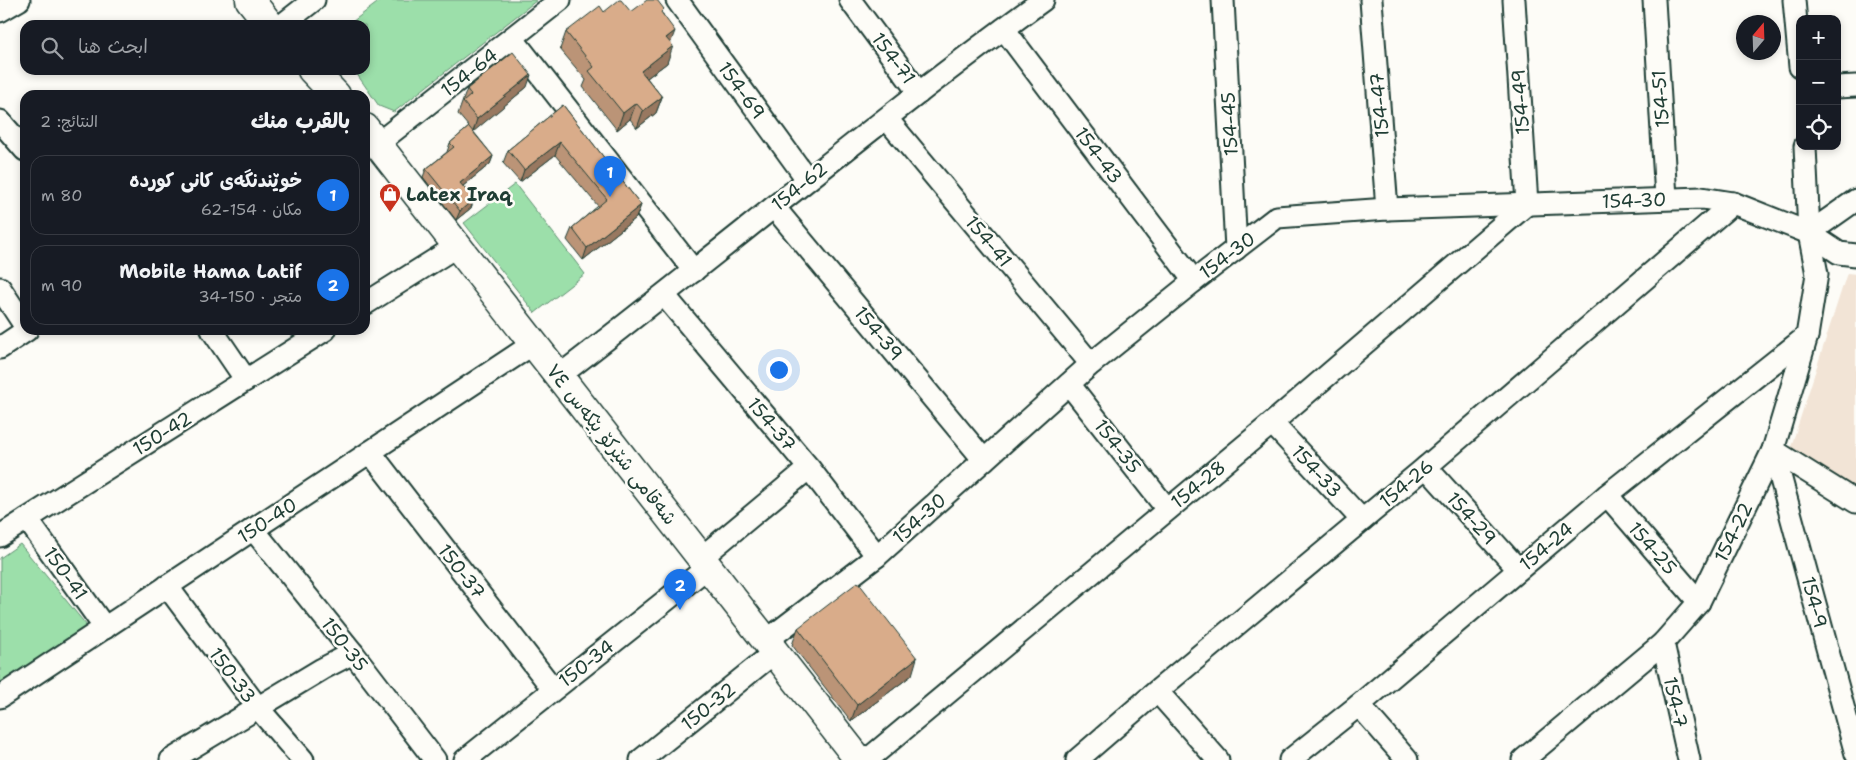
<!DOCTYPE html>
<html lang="ar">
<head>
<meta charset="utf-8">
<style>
	body { margin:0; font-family:"Shantell Sans","Playpen Sans Arabic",sans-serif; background:#20242c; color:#f1f3f6; direction:rtl }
	.controls { position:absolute; right:15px; top:15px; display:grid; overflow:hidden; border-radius:10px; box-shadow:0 2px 8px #0003 }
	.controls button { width:45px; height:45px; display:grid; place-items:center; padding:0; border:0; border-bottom:1px solid #363941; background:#171b24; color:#f1f3f6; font:25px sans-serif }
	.compass { position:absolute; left:1736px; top:15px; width:45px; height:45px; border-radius:50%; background:#171b24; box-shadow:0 2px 8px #0003; rotate:19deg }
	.you { position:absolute; left:778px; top:369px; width:18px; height:18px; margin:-12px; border:4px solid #fff; border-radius:50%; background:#1a73e8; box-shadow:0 0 0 8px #1a73e833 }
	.badge { display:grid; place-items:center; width:32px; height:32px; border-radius:50%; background:#1a73e8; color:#fff; font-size:16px; font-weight:700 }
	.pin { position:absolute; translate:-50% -41px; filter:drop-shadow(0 1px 2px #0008) }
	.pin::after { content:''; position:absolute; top:26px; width:18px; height:15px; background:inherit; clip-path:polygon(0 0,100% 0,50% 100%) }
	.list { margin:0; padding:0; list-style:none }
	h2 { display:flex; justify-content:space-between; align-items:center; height:65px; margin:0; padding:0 20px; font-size:21px }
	h2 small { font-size:16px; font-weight:400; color:#9ea1a6 }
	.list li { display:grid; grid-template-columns:32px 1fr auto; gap:15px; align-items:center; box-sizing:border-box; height:80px; margin:0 10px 10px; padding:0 10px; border:1px solid #363941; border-radius:15px }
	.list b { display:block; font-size:19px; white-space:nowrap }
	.list p { margin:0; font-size:16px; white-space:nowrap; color:#9ea1a6 }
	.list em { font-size:16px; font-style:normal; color:#9ea1a6 }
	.icon { flex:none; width:28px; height:28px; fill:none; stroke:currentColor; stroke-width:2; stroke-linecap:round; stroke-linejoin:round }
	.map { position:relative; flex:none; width:1856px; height:760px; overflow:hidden; direction:ltr }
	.search { position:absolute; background:#171b24; box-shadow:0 2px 8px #0003; left:20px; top:20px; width:350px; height:55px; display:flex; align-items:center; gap:12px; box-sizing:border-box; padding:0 18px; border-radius:15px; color:#9ea1a6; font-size:19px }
	.panel { position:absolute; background:#171b24; box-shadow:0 2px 8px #0003; left:20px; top:90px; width:350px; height:245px; border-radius:15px; direction:rtl }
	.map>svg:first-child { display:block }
</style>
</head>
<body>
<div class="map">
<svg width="1856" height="760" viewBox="0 0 1856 760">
	<rect width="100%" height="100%" fill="#fdfcf7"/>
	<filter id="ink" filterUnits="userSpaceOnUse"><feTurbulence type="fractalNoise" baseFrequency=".02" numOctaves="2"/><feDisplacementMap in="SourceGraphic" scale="10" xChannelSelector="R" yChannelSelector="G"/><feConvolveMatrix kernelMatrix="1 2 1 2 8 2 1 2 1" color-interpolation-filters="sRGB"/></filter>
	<g filter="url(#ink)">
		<path fill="#f2e4d6" d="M1847,273l9,1v221l-67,-42z"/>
		<g fill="#9cdfaa" stroke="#5e8e6f">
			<path d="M381,0h156l-143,112 -15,-6 -25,-36h11v-45h-17z"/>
			<path d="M515,184l70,90 -50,39 -71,-90z"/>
			<path d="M20,544l72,88 -92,61v-135z"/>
		</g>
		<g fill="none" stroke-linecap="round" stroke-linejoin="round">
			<g stroke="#1f3d34" stroke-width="25">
				<g id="street">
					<path d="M677,0l130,179"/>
					<path d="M850,0l69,93"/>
					<path d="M1223,0l13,249"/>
					<path d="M1371,0l16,209"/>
					<path d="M1654,0l12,198"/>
					<path d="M1794,0l6,67"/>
					<path d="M0,11l19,-11"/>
					<path d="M282,25l32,-25"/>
					<path d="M1004,29l190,252"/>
					<path d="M512,38l182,233"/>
					<path d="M1837,87l19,-1"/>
					<path d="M887,119l204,245"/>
					<path d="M0,121l25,29"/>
					<path d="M377,144l183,-144"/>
					<path d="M774,207l210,253"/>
					<path d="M1809,233l47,-33"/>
					<path d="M0,288l25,38"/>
					<path d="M664,295l145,173 68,88"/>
					<path d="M365,304l92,-58"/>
					<path d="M212,330l34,50"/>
					<path d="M0,348l27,-18"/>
					<path d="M559,376c162,-124 318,-256 484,-376"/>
					<path d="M1069,384l98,125"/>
					<path d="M1272,423l90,97"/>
					<path d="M1773,450l83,304"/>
					<path d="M1773,450l83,52"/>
					<path d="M370,452l183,237"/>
					<path d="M1426,467l92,102"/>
					<path d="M1607,495l92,107"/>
					<path d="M27,519l78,109"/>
					<path d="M253,529l100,124 82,107"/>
					<path d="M0,536l325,-206"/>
					<path d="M701,558l108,-90"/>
					<path d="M167,586l91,122 45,52"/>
					<path d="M766,641l111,-85 214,-192 103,-83 83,-64 110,-8 315,-11 31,5 76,30 30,20 17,2"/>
					<path d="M1663,643l26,117"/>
					<path d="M1157,691l61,69"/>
					<path d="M0,697l533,-353"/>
					<path d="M1359,705l48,55"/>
					<path d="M171,760l151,-91 31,-16"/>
					<path d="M465,760l243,-193"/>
					<path d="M641,760l134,-108"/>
					<path d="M867,760l405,-337 255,-219 -13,-204"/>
					<path d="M1077,760l80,-69 269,-224 307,-264"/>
					<path d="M1290,760l69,-55 248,-210 200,-159"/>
					<path d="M1523,760l140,-117 36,-41 74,-152 34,-114 10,-62 -8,-41 -4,-87"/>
				</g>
			</g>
			<g stroke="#1f3d34" stroke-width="31">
				<g id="secondary">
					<path d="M250,0l20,25"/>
					<path d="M312,70l24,25"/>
					<path d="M365,128l494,632"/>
				</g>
			</g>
			<use href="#street" stroke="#fdfcf7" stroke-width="21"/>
			<use href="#secondary" stroke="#fdfcf7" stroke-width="28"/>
		</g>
		<g fill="#bb9477" stroke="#1f3d34">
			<path d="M604,12l59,2 7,30 -3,19 -20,15 15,19 -6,16 -19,15 -7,-9 -13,11 -34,-43 3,-7 -26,-31 6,-17z"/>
			<path d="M527,87l-54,44 20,25 -3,8 -27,22 11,13 -3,9 -15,12 -33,-43 3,-8 21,-17 3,-9 19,-16 -11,-13 9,-25z"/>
			<path d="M563,105l78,100 -5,13 -53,42 -16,-20 5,-12 26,-22 -43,-51 -35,27 -17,-19 5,-13z"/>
			<path d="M798,628l114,47 -61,46 -59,-76z"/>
		</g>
		<g fill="#987861" stroke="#1f3d34">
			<path d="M675,31l-6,16 -3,-9z"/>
			<path d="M673,46l-6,17 -32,24 6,-16z"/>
			<path d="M531,75l-4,12 -54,45 4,-13z"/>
			<path d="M662,97l-6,16 -19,15 6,-17z"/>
			<path d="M636,103l-6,16 -13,11 6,-17z"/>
			<path d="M560,142l-5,13 -35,27 4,-12z"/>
			<path d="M493,156l-3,8 -33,27 3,-8z"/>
			<path d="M474,199l-3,9 -15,12 4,-9z"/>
			<path d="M641,205l-5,13 -53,42 4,-12z"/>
			<path d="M917,658l-5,17 -61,46 6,-16z"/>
		</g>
		<g fill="#d9ac8a" stroke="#1f3d34">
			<path d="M619,0h2l10,12 16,-12h10l7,9 -3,3 14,19 -9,7 7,8 -32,25 21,26 -19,14 -7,-8 -13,10 -34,-42 5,-4 -28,-35 34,-26 4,6z"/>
			<path d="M513,52l18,23 -54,44 -14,-17 8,-7 -4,-6z"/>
			<path d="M563,105l78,100 -54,43 -15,-20 35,-29 -47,-57 -36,28 -16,-20z"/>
			<path d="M469,127l24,29 -33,27 14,16 -14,12 -34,-42 28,-22 -4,-4z"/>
			<path d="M858,582l59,76 -60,47 -59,-77z"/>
		</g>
	</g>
	<defs>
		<g id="shop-pin" transform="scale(1.125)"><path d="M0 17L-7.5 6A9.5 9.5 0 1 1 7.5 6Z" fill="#c8321e" stroke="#fdfcf7"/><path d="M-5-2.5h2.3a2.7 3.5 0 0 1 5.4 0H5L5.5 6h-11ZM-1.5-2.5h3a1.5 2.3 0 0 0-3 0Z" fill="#fff"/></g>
	</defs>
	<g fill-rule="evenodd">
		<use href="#shop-pin" x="390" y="194"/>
	</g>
	<g text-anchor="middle" stroke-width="5" stroke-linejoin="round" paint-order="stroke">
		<g font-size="19" fill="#1f3d34" stroke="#fdfcf7">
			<text transform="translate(894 58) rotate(53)" y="7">154-71</text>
			<text transform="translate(469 72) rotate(-38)" y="7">154-64</text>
			<text transform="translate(742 90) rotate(54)" y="7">154-69</text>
			<text transform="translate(1660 99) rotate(-94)" y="7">154-51</text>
			<text transform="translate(1520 102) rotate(-94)" y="7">154-49</text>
			<text transform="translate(1379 105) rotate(-95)" y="7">154-47</text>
			<text transform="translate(1229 124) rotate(-93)" y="7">154-45</text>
			<text transform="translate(1099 155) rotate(53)" y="7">154-43</text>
			<text transform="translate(799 186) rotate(-39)" y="7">154-62</text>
			<text transform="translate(1634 200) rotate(-2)" y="7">154-30</text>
			<text transform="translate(989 241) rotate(50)" y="7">154-41</text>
			<text transform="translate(1227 255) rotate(-37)" y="7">154-30</text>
			<text transform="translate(879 333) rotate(50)" y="7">154-39</text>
			<text transform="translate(772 424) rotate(50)" y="7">154-37</text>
			<text transform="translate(162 433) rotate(-32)" y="7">150-42</text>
			<text transform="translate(612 444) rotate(52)" y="7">شەقامی شێرکۆ بێکەس ٧٤</text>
			<text transform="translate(1118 446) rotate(52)" y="7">154-35</text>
			<text transform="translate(1317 471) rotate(47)" y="7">154-33</text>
			<text transform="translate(1406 483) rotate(-40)" y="7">154-26</text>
			<text transform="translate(1198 484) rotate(-39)" y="7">154-28</text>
			<text transform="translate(919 518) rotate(-42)" y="7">154-30</text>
			<text transform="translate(1472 518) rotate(48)" y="7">154-29</text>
			<text transform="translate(267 520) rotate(-33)" y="7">150-40</text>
			<text transform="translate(1733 532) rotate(-64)" y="7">154-22</text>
			<text transform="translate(1546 546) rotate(-40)" y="7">154-24</text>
			<text transform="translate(1653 548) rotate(49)" y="7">154-25</text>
			<text transform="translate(462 571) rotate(52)" y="7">150-37</text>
			<text transform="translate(66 573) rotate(54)" y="7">150-41</text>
			<text transform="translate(1815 602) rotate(75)" y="7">154-9</text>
			<text transform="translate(345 644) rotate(52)" y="7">150-35</text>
			<text transform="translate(586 663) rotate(-38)" y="7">150-34</text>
			<text transform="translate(233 675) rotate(53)" y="7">150-33</text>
			<text transform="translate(1676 702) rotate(77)" y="7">154-7</text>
			<text transform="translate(708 706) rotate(-39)" y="7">150-32</text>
		</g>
		<g font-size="19" font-weight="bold" fill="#1f3d34" stroke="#fdfcf7" text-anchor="start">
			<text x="406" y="201">Latex Iraq</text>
		</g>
	</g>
</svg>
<div class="controls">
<button>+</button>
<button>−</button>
<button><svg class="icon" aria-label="locate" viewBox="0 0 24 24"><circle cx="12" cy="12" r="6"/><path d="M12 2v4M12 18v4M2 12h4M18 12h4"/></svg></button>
</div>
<svg class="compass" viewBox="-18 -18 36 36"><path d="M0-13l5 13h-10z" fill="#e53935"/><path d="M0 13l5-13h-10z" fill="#9ea1a6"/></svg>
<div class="you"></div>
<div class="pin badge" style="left:610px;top:197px">1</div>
<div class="pin badge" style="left:680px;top:610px">2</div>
<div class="search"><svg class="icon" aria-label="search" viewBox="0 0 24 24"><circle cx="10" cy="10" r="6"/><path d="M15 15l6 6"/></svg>ابحث هنا</div>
<section class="panel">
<h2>بالقرب منك<small>النتائج: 2</small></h2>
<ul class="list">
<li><span class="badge">1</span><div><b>خوێندنگەی کانی کوردە</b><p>مكان · 154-62</p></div><em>80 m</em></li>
<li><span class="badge">2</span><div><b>Mobile Hama Latif</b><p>متجر · 150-34</p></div><em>90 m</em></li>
</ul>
</section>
</div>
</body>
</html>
